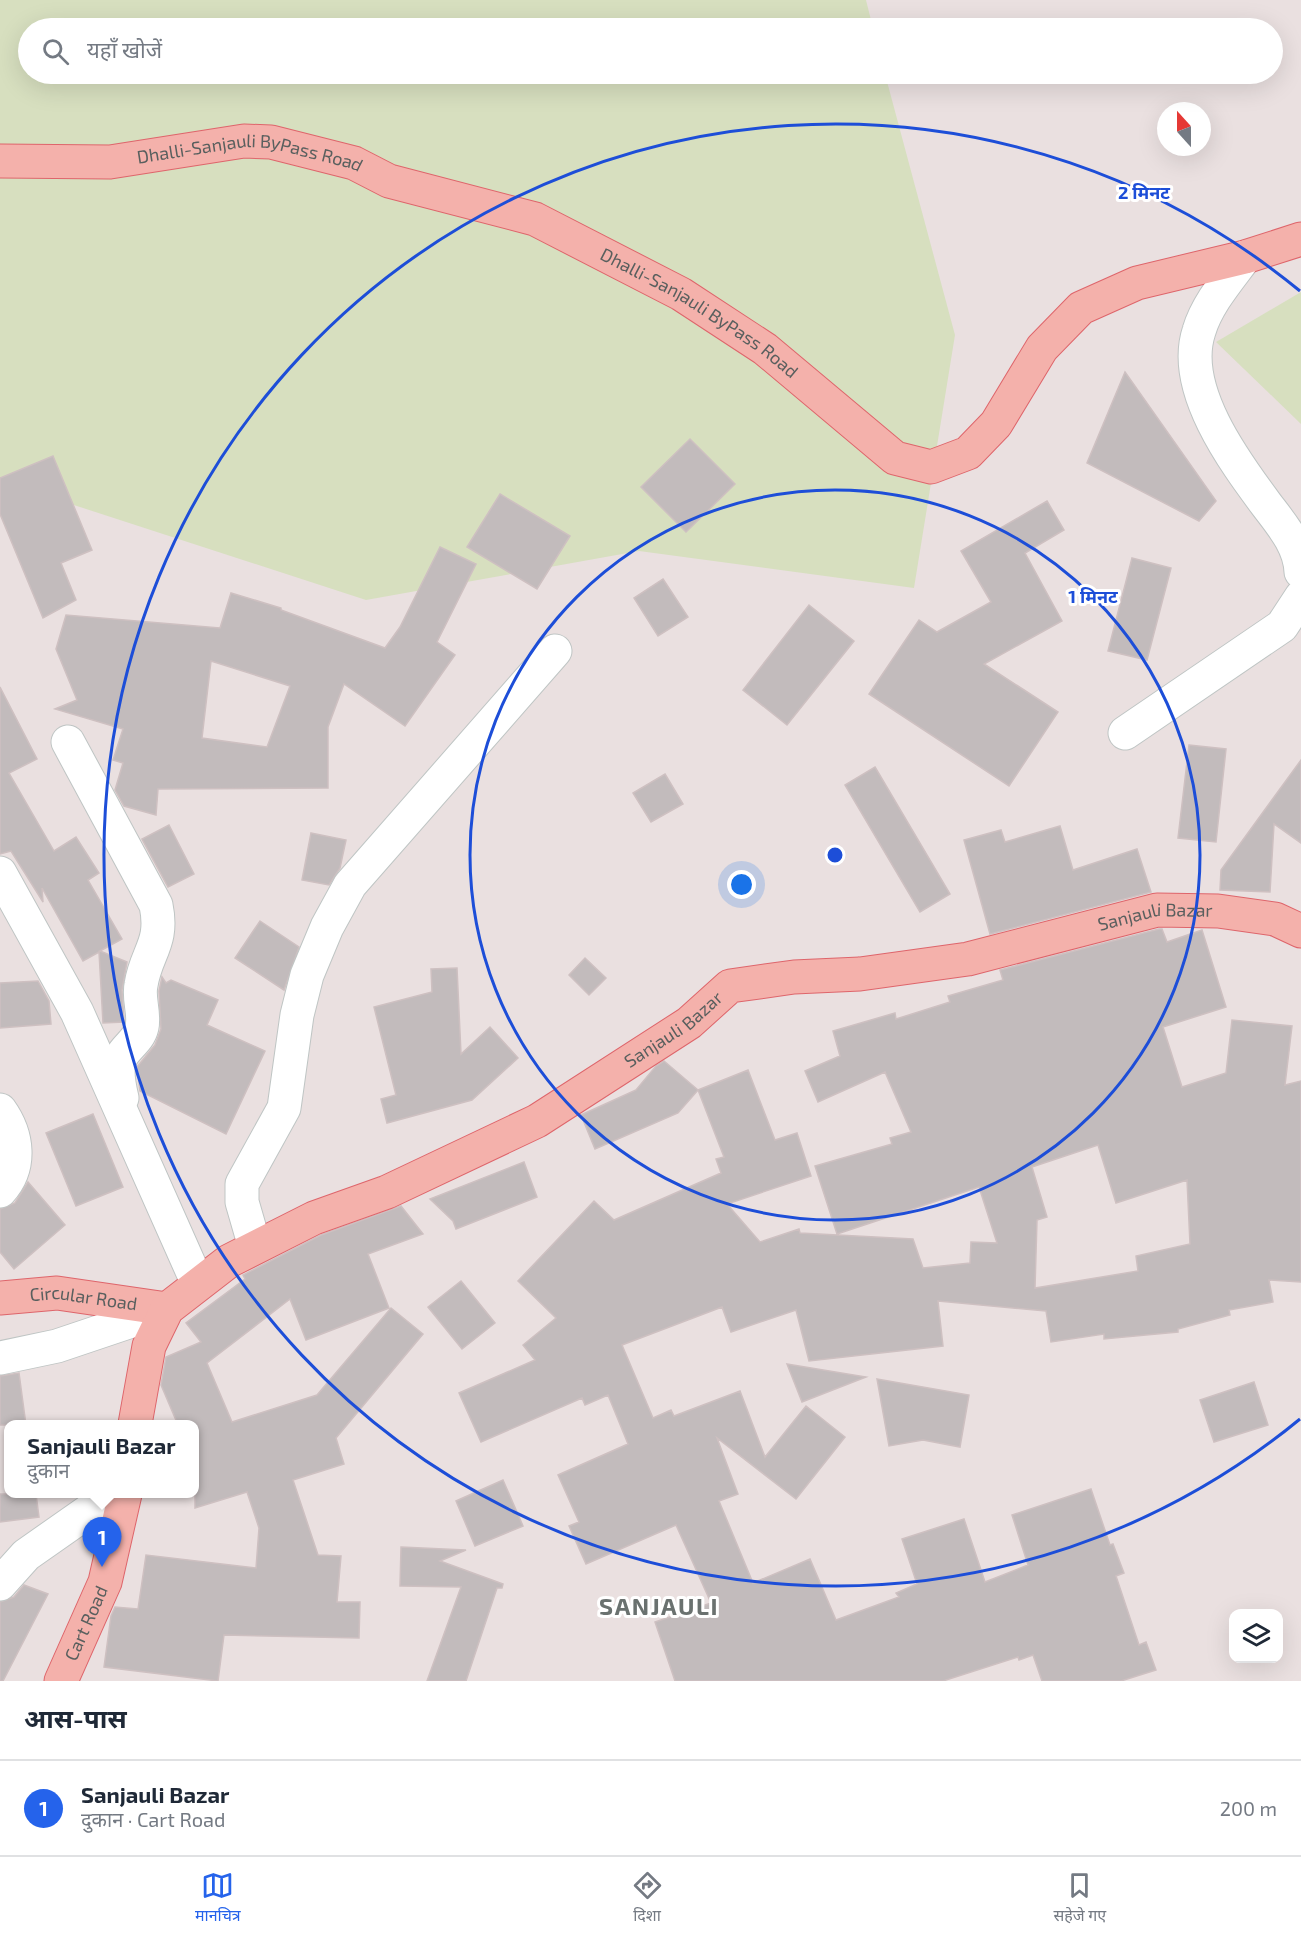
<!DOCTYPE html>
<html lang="hi">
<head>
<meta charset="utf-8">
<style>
	body { margin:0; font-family:"Exo 2","Noto Sans Devanagari",sans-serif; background:#f6f6f7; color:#1f2937 }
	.controls { position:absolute; right:18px; bottom:18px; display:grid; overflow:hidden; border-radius:12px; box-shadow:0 6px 24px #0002 }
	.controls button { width:54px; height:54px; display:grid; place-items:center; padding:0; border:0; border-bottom:2px solid #e0e1e3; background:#fff; color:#1f2937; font:30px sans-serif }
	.compass { position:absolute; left:1157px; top:102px; width:54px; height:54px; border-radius:50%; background:#fff; box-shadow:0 6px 24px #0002; rotate:339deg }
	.you { position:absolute; left:742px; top:885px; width:21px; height:21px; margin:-15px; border:4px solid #fff; border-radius:50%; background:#1a73e8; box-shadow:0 0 0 9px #1a73e833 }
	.badge { display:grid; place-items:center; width:39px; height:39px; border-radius:50%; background:#2563eb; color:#fff; font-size:20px; font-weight:700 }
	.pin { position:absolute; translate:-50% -50px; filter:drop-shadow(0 2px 3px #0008) }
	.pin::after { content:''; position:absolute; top:32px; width:21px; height:18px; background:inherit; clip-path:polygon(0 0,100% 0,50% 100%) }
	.popup { position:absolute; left:4px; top:1420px; width:195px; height:78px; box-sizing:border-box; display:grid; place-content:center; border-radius:12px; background:#fff; filter:drop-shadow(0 2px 4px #0005); font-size:20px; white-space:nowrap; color:#747a83 }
	.popup b { font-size:22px; color:#1f2937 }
	.popup::after { content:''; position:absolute; left:50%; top:100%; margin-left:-12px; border:12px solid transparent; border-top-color:#fff }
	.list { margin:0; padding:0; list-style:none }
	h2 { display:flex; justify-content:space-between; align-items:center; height:78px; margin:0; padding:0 24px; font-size:26px }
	h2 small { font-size:20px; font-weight:400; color:#747a83 }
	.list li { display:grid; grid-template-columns:39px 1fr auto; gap:18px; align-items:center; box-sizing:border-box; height:96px; padding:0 24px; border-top:2px solid #e0e1e3 }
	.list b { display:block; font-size:22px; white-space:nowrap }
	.list p { margin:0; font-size:20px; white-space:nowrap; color:#747a83 }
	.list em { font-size:20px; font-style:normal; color:#747a83 }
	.icon { flex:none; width:33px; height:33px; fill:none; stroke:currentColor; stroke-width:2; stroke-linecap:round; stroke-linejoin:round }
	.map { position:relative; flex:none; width:1301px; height:1681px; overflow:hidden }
	.search { position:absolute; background:#fff; box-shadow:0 6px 24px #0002; left:18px; right:18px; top:18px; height:66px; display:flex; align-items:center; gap:15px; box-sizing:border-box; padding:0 21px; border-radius:33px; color:#747a83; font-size:22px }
	.sheet { height:174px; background:#fff }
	nav { display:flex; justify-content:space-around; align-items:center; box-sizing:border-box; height:84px; border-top:2px solid #e0e1e3; background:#fff; font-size:16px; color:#747a83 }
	nav a { display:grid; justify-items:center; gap:3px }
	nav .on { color:#2563eb }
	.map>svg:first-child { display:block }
</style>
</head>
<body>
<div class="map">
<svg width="1301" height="1681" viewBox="0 0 1301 1681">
	<rect width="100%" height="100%" fill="#eae0e0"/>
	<g fill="#d7dfbf">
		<path d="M0,0h866l7,28h-845v46h857l70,261 -41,253 -275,-37 -273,49 -366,-119z"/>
		<path d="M1301,292v132l-85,-82z"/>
	</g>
	<g fill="#c2bbbc" stroke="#cec0c1" stroke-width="1.5" fill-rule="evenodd">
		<path d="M1125,372l91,129 -17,20 -112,-58z"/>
		<path d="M690,439l45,45 -49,48 -45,-45z"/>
		<path d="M53,456l39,94 -31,13 15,37 -33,18 -43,-104v-36z"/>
		<path d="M500,494l70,42 -33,53 -70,-42z"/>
		<path d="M1047,501l17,29 -39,23 37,68 -78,43 74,48 -49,74 -140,-92 50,-74 18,12 54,-30 -30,-51z"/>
		<path d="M440,547l36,17 -39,78 18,13 -50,71 -61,-42 -16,43v61l-170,1 -2,26 -32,-9 -9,-16 8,-27 -10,-3 10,-31 -68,-20 22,-9 -21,-51 10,-34 154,13 11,-35 50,15v2l104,38 15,-21zM211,661l79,25 -23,61 -65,-9z"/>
		<path d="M1132,558l39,10 -24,92 -39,-9z"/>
		<path d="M663,579l25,38 -30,19 -24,-38z"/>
		<path d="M809,605l45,36 -67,84 -44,-35z"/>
		<path d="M0,687l37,72 -28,14 45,78 22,-14 23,36 -11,7 34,59 -22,12 27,11 -5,28 2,32 -21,1 -4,-71 -16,9 -41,-73 1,14 -32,-51 -11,3z"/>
		<path d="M1189,745l37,4 -10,93 -38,-4z"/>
		<path d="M1301,760v83l-27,-19 -4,68 -50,-2 1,-20z"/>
		<path d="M875,767l75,127 -30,18 -75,-127z"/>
		<path d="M665,774l18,30 -32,18 -18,-29z"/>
		<path d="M169,825l25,49 -26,13 -26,-48z"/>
		<path d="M1060,826l13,44 64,-21 14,43 -161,42 -26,-94 37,-10 4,12z"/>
		<path d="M311,833l35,7 -6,28 -11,17 -27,-5z"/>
		<path d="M260,921l39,26 -15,43 -49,-32z"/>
		<path d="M1159,929h3l5,13 35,-12 24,77 -63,20 19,60 44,-14 6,-53 60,6 -7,59 16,-4v201l-32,-2 4,22 -44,8 1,5 -52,14v3l-32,3 -42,4v-5l-53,8 -5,-31 -108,-10 5,45 -134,15 -13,-51 -65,22 -9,-25 -100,38 31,73 18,-8 3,6 66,-25 25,66 41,-51 39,31 -49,62 -79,-61 21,56 -19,7 34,82 57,-24 26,61 63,-23 -3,-4 21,-9 -15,-45 62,-20 21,63 43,-17 -16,-50 79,-26 19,56 3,-1 11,29 -8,3 23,69 7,-3 10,28 -35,11h-79l-9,-26 -14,5 -1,-3 -75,24h-268l-20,-59 56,-19 -35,-78 -90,39 -17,-38 10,-4 -21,-47 70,-31 -20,-49 -23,10 -3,-7 -101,44 -22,-49 76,-33 -12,-15 33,-27 -38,-37 76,-80 20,19 107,-47 -5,-14 8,-2 -26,-67 50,-20 27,70 22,-7 14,43 -84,28 33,38 39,-13 1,4 113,6 10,29 47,-5 1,-21 26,1 -18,-56 -142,47 -22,-68 77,-22 -2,-6 21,-6 -26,-60 -67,30 -13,-31 35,-15 -7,-25 62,-18 1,6 54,-17 -2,-6 55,-16 -3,-10zM1098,1145l18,58 71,-23 3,64 -54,12 2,15 -103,17 2,-68 10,-3 -15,-50z"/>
		<path d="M585,958l21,20 -17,17 -20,-20z"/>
		<path d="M457,968l4,86 29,-27 28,31 -46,42 -85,23 -6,-24 15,-4 -22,-88 58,-15 -1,-23z"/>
		<path d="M162,977l4,6 5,-3 47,20 -11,25 58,26 -39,83 -86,-43 -3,-24 18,-22 6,-16 -2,-38z"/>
		<path d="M38,981l11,20 2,23 -51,4v-45z"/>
		<path d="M664,1061l34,29 -20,23 -83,36 -14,-34 55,-25 20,-24z"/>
		<path d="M93,1114l30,73 -47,19 -30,-73z"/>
		<path d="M524,1162l13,35 -81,32 -3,-8 -23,-22z"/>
		<path d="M28,1182l37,43 -51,44 -14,-17v-43l15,-6z"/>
		<path d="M401,1206l22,28 -55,20 21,54 -83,32 -16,-41 -83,64 25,59 85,-27 74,-87 32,26 -87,104 8,26 -51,16 25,75 23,1 -4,46h23l-1,36 -135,-3 -6,46 -114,-14 7,-51 4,-9 23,2 8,-54 110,13 3,-40 -12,-36 -52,16v-83h-17l-17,-40 5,-28 35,-15 -15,-19 59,-44 -2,-4 78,-40z"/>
		<path d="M461,1281l34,42 -33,26 -34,-42z"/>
		<path d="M787,1364l79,13 -64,25z"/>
		<path d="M19,1373l7,52h-26v-49z"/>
		<path d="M877,1379l92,16 -9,52 -37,-7 -34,6z"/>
		<path d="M1254,1382l14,43 -54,17 -14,-42z"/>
		<path d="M503,1480l20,46 -48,20 -19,-45z"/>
		<path d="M0,1494h36l3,23 -39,5z"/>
		<path d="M401,1547l65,3 -26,11 63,23 -1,4h-5l-31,93h-39l34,-94 -61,-1z"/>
		<path d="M24,1585l24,9 -45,87h-3v-79l14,-5z"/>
	</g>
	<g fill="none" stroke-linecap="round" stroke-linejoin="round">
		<g stroke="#bfc5c4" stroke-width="35">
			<g id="minor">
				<path d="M1245,257c-17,23 -38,47 -46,74 -19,57 35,130 67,173 15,20 34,41 35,68"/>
				<path d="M1125,733l157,-107 19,-29"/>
				<path d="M68,742l88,163c8,39 -10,47 -15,80 -3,14 4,28 1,42 -3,13 -15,19 -21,30 -6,12 -2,28 1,41"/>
				<path d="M0,873l77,139 121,272"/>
				<path d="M0,1110c18,25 22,57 0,81"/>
				<path d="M255,1247l-13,-45v-18l42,-76 13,-93 10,-40 20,-48 23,-42 205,-234"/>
				<path d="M0,1358l57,-12 110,-37"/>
				<path d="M0,1584l26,-29 87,-61"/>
			</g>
		</g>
		<g stroke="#de656b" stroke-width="35">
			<g id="major">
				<path id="s1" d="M0,161l110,1 134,-21 27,1 83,21 35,18 146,38 146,75 84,55 130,109 36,9 37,-14 28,-29 46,-76 39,-40 56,-25 108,-26 56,-18"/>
				<path id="s2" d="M0,1298l57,-5 110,16"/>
				<path id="s3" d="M135,1424l14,-78 18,-37 62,-48 85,-43 73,-26 150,-71 152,-98 41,-37 64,-9 66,-3 108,-15 189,-49 61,1 57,8 26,12"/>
				<path id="s4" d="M61,1681l44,-99 20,-88"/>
			</g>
		</g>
		<use href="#minor" stroke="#fff" stroke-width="33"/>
		<use href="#major" stroke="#f4b1ab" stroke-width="33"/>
	</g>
	<g fill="none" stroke="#1d4ed8" stroke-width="3">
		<circle cx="835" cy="855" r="365"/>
		<path d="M1300 1419A731 731 0 1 1 1300 291"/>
	</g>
	<g text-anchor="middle" stroke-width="6" stroke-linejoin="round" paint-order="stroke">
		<g font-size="18" fill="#595f5e" stroke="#fff">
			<text dy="6" stroke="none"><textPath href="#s1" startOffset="252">Dhalli-Sanjauli ByPass Road</textPath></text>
			<text dy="6" stroke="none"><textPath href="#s1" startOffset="738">Dhalli-Sanjauli ByPass Road</textPath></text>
			<text dy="6" stroke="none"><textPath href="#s3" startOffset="1206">Sanjauli Bazar</textPath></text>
			<text dy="6" stroke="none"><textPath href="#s3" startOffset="702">Sanjauli Bazar</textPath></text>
			<text dy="6" stroke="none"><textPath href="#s2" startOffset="84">Circular Road</textPath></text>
			<text dy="6" stroke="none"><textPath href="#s4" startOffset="63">Cart Road</textPath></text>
		</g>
		<g font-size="24" font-weight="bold" letter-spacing="1.5" fill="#6a716f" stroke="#fff">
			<text x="659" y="1615">SANJAULI</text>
		</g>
	</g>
	<circle cx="835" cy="855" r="9" fill="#1d4ed8" stroke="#fff" stroke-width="3"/>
	<g font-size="18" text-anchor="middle" font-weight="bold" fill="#1d4ed8" stroke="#fff" stroke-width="6" stroke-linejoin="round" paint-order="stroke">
		<text x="1144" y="199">2 मिनट</text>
		<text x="1093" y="603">1 मिनट</text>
	</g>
</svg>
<div class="controls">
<button><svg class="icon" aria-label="layers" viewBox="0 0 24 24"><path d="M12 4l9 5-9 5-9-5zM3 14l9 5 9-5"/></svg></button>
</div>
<svg class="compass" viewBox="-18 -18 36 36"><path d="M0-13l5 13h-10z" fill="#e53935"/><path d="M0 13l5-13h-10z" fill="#747a83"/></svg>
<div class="you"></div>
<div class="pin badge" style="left:102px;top:1567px">1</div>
<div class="popup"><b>Sanjauli Bazar</b>दुकान</div>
<div class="search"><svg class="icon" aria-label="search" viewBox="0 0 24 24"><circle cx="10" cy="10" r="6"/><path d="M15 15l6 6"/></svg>यहाँ खोजें</div>
</div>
<section class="sheet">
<h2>आस-पास<small></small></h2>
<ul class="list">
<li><span class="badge">1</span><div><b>Sanjauli Bazar</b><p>दुकान · Cart Road</p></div><em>200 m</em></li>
</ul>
</section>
<nav>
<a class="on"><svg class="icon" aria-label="map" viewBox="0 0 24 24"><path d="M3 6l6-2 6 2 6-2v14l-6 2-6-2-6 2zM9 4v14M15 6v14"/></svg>मानचित्र</a>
<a><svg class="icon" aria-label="directions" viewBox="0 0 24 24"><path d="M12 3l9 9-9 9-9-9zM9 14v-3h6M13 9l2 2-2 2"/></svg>दिशा</a>
<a><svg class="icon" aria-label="saved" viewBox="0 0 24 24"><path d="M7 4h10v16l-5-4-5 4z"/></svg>सहेजे गए</a>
</nav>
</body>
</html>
